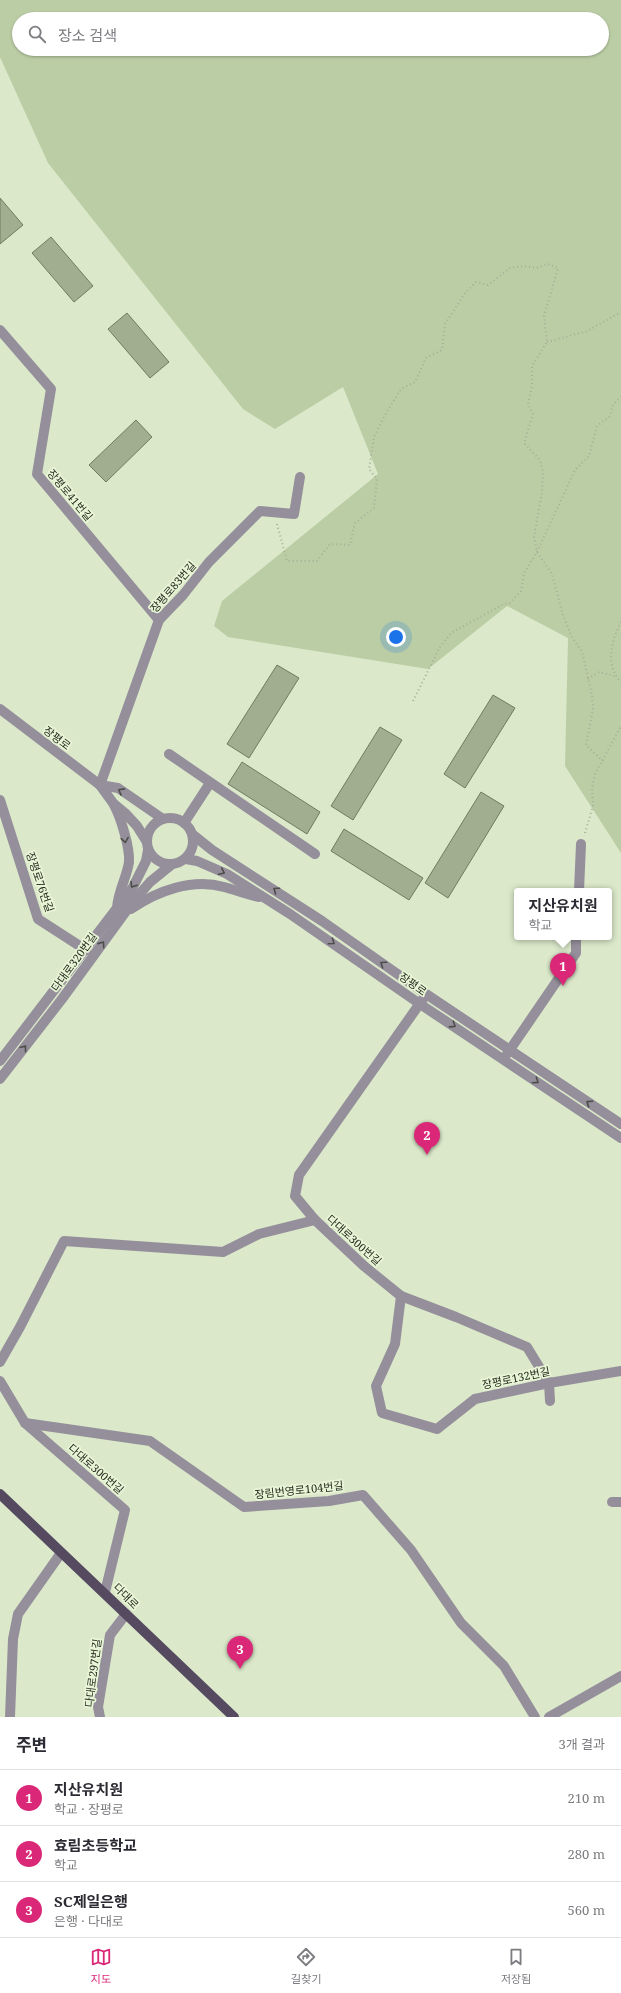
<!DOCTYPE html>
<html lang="ko">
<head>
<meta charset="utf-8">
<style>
	body { margin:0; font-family:"Noto Serif","Noto Sans KR",serif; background:#f7f7f7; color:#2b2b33 }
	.you { position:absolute; left:396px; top:637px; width:14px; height:14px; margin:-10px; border:3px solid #fff; border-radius:50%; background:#1a73e8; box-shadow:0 0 0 6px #1a73e833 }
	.badge { display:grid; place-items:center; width:26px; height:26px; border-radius:50%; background:#db2777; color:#fff; font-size:13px; font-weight:700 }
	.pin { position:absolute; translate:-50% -33px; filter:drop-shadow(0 1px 2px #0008) }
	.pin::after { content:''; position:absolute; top:21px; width:14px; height:12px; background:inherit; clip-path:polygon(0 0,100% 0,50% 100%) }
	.popup { position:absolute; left:514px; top:888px; width:98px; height:52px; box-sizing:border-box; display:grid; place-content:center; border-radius:4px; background:#fff; filter:drop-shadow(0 1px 3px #0005); font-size:13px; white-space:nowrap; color:#7c7c81 }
	.popup b { font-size:15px; color:#2b2b33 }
	.popup::after { content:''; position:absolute; left:50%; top:100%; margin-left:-8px; border:8px solid transparent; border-top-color:#fff }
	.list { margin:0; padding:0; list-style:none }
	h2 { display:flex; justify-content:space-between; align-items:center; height:52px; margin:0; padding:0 16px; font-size:17px }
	h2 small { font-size:13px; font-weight:400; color:#7c7c81 }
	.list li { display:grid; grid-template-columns:26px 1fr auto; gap:12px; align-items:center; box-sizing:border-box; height:56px; padding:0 16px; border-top:1px solid #e1e1e2 }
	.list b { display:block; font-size:15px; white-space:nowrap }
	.list p { margin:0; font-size:13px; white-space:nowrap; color:#7c7c81 }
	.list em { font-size:13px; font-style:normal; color:#7c7c81 }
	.icon { flex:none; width:22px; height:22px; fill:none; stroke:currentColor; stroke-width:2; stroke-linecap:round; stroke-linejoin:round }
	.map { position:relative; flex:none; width:621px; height:1717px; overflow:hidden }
	.search { position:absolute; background:#fff; box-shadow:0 1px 3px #0004; left:12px; right:12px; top:12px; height:44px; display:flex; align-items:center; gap:10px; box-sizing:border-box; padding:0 14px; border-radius:22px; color:#7c7c81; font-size:15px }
	.sheet { height:220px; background:#fff }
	nav { display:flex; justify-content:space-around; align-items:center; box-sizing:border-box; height:56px; border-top:1px solid #e1e1e2; background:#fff; font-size:11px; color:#7c7c81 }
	nav a { display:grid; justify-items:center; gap:2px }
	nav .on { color:#db2777 }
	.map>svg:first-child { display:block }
</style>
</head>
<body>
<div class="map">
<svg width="621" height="1717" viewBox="0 0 621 1717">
	<rect width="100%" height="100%" fill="#dbe9ca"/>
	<path fill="#bbcda5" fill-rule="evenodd" d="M0,0h621v853l-56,-87 3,-128 -61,-32 -79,63 -200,-32 -14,-11 8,-25 156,-127 -35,-87 -68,42 -32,-20 -195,-246 -48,-106zM19,19h583v30h-583z"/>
	<g fill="#a1ae90" stroke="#707c60">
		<path d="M0,198l23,27 -23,19z"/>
		<path d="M51,237l42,49 -19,16 -42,-49z"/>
		<path d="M127,313l42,49 -19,16 -42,-49z"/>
		<path d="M136,420l16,17 -46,45 -17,-17z"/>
		<path d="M277,665l22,13 -50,80 -22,-14z"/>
		<path d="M493,695l22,13 -50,80 -21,-14z"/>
		<path d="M380,727l22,13 -49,80 -22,-14z"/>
		<path d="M242,762l78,50 -13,22 -79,-50z"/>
		<path d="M481,792l23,14 -56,92 -23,-15z"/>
		<path d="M344,829l79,49 -14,22 -78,-49z"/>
	</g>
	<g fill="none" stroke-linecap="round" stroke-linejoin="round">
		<g stroke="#a4af96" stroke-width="2" stroke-dasharray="1 3" stroke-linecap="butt">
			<path d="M547,342l40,-11 34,-19"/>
			<path d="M277,524l10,37h30l13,-17 20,1 5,-22 19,-15 3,-29 -8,-10 5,-32 12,-24 15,-24 14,-7 11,-24 16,-8 3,-26 20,-31 11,-11 12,3 22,-17 14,-2 12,2 12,-4 10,4 -14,48 3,26 -15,24v20l-4,18 5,10 -9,29 16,17 3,12 -1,20 -8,45 3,15 15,22 11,41 9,22 10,15 10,43 1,14 -7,36 17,16"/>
			<path d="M621,622c-10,19 -16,43 0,60"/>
			<path d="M588,679l11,-7 16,4"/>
			<path d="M413,701l27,-54 11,-14 53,-29 6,-1 11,-12 3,-18 13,-21 38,-82 14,-14 8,-30 13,-10 3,-12 8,-7"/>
			<path d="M585,833l8,-27 -1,-17 3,-15 26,-48"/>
		</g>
		<g stroke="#958f9b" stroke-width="10">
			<path d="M0,330l51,59 -14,85 122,146"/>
			<path d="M0,709l100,76 13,18 12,10 12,13 10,16"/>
			<path d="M169,754l146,100"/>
			<path d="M100,785l59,-165 24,-25 26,-33 51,-51 34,3 6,-37"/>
			<path d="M100,785l18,3 45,31"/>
			<path d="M0,800l38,119 48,31"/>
			<path d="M114,805c7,13 16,43 15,57 -2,15 -11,29 -12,46"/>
			<circle cx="170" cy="841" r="23"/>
			<path d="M184,823l26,-40"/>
			<path d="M192,834l20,16 110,71 104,73 195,130"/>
			<path d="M186,859l11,2 30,13 63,40 130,90 201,134"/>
			<path d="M579,891l2,-47"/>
			<path d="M131,909c26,-18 61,-31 93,-22 12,3 23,8 35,10"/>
			<path d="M507,1054l69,-101v-16"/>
			<path d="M0,1061l133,-174 13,-26 2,-11"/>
			<path d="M0,1079l62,-80 70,-96 18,-21 21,-17"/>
			<path d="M315,1220l-20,-24 4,-21 124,-176"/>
			<path d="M401,1296l-6,48 -19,42 6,27 55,16 38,-30 74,-16 72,-12"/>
			<path d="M0,1362l20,-35 44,-86 159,11 36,-18 56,-14 49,46 37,30 55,21 71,30 22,36 1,18"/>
			<path d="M0,1381l25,42 100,87 -20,82"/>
			<path d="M25,1423l125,18 94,66 85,-6 34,-6 48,55 50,73 43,43 31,51"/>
			<path d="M612,1502h9"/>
			<path d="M10,1717l3,-78 5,-25 43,-61"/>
			<path d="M100,1717l-2,-10 12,-72 16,-21"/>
			<path d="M549,1717l72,-41"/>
		</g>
		<path stroke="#554a60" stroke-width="10" d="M0,1494l234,223"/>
	</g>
	<defs><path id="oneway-chevron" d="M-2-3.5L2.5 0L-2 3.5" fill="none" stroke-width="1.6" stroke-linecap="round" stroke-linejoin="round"/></defs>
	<g stroke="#4d4e4a">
		<use href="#oneway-chevron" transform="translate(121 791) rotate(-151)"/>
		<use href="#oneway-chevron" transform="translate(125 840) rotate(81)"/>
		<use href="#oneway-chevron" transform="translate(222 872) rotate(25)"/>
		<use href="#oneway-chevron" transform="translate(133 885) rotate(122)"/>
		<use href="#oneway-chevron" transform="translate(276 890) rotate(-145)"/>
		<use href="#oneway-chevron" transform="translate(332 942) rotate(35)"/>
		<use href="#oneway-chevron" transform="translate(102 944) rotate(-55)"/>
		<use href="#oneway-chevron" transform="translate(383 964) rotate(-145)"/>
		<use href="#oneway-chevron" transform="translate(453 1025) rotate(33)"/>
		<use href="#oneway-chevron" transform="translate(24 1048) rotate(-52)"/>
		<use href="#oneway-chevron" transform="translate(536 1081) rotate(34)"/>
		<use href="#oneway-chevron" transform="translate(589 1103) rotate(-146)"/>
	</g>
	<g text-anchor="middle" stroke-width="3.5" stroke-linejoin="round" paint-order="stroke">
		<g font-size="11" fill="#262b1f" stroke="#e8f6d7">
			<text transform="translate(70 495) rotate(50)" y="4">장평로41번길</text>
			<text transform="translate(173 587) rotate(-49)" y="4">장평로83번길</text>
			<text transform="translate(57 738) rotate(37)" y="4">장평로</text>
			<text transform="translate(40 882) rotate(71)" y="4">장평로76번길</text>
			<text transform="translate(74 962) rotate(-54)" y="4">다대로320번길</text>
			<text transform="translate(413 984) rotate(35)" y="4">장평로</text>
			<text transform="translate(354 1240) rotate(42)" y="4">다대로300번길</text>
			<text transform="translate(516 1378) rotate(-12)" y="4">장평로132번길</text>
			<text transform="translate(96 1469) rotate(41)" y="4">다대로300번길</text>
			<text transform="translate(299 1490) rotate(-6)" y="4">장림번영로104번길</text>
			<text transform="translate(126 1596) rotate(45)" y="4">다대로</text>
			<text transform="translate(93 1673) rotate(-83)" y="4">다대로297번길</text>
		</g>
	</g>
</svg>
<div class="you"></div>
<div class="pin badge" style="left:563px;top:986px">1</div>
<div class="popup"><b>지산유치원</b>학교</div>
<div class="pin badge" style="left:427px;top:1155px">2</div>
<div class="pin badge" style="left:240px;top:1669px">3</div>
<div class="search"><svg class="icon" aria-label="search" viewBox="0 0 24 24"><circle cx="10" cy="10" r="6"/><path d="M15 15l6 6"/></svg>장소 검색</div>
</div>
<section class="sheet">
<h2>주변<small>3개 결과</small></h2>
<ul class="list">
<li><span class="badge">1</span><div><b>지산유치원</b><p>학교 · 장평로</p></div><em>210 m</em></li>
<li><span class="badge">2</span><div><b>효림초등학교</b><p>학교</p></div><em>280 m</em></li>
<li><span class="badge">3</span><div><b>SC제일은행</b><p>은행 · 다대로</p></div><em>560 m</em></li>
</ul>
</section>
<nav>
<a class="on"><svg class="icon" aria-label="map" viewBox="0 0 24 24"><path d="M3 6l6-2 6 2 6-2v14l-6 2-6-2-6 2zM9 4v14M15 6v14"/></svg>지도</a>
<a><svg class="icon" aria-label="directions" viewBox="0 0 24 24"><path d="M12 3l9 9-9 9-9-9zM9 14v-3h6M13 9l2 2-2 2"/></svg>길찾기</a>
<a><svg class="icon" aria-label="saved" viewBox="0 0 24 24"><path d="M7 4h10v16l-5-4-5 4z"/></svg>저장됨</a>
</nav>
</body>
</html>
